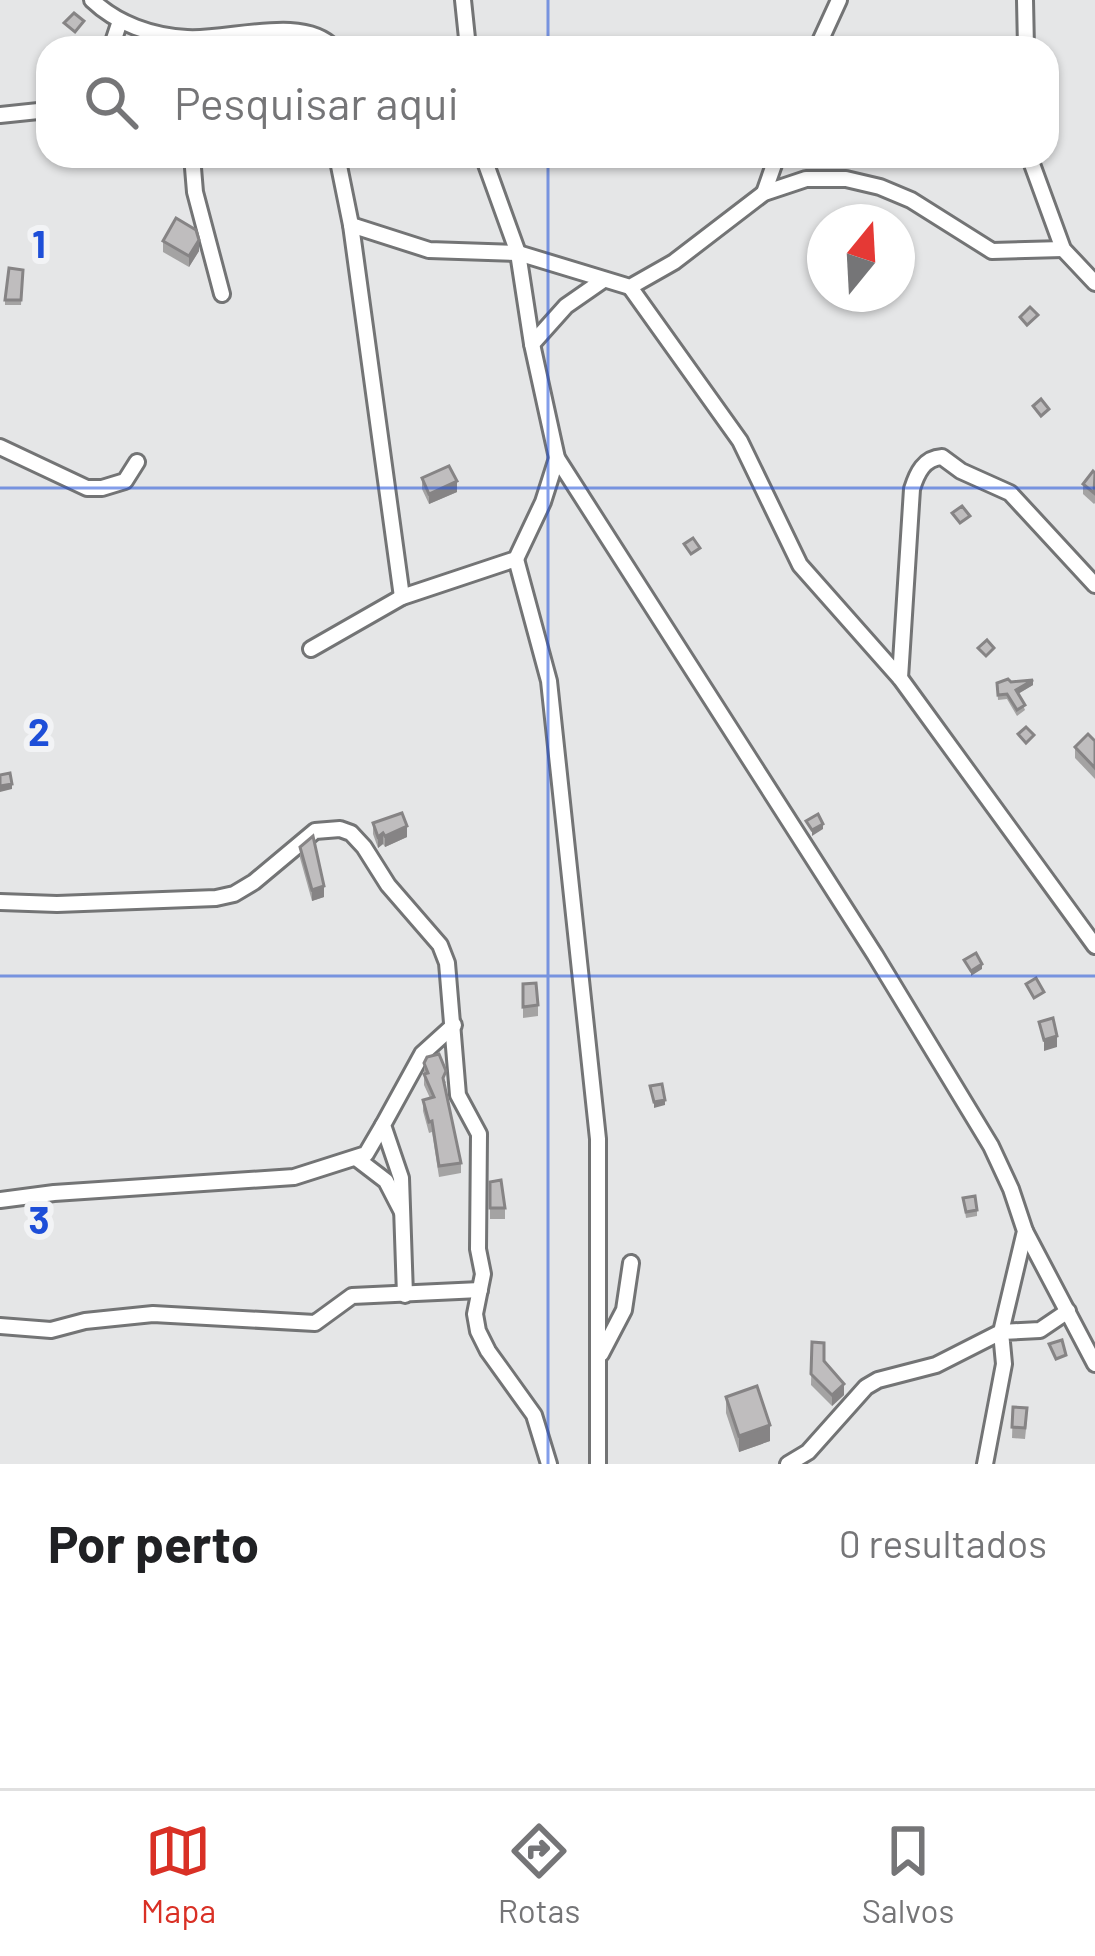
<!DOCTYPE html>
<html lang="pt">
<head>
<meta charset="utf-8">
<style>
	body { margin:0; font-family:Barlow,sans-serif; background:#f6f6f6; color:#202124 }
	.compass { position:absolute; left:807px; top:204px; width:108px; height:108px; border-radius:50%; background:#fff; box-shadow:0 3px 9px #0004; rotate:18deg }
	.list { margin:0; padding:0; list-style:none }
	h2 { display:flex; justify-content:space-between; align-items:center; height:156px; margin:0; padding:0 48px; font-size:51px }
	h2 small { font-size:39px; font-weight:400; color:#757577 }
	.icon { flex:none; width:66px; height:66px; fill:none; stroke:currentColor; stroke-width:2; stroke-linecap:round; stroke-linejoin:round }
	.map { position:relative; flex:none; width:1095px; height:1464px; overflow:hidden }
	.search { position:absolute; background:#fff; box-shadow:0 3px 9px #0004; left:36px; right:36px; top:36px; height:132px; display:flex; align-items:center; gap:30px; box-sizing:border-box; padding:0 42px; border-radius:36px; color:#757577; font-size:45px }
	.sheet { height:324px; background:#fff }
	nav { display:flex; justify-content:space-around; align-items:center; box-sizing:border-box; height:168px; border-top:3px solid #e0e0e0; background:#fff; font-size:33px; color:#757577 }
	nav a { display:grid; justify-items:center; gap:6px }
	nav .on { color:#d93025 }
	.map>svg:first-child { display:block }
</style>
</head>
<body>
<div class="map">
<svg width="1095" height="1464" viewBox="0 0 1095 1464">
	<rect width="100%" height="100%" fill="#e5e6e7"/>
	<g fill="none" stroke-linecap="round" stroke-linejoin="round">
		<g stroke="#737475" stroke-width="20">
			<g id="minor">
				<path d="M92,0c25,24 60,36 95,38 41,3 116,-24 147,10"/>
				<path d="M463,0l5,48"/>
				<path d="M1025,0l1,48"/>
				<path d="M111,48l9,-27"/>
				<path d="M817,48l22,-48"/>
				<path d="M0,115l48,-5"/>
				<path d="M192,156l3,36 27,102"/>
				<path d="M337,156l14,69 51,372"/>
				<path d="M483,156l35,97 14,91 25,114 318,497 116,191 20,43 14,42 -24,101 -65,33 -58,15 -12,7 -58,65 -20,12"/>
				<path d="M1029,156l34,93 32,34"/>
				<path d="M764,193l13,-37"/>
				<path d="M351,225l78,25 89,3 112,34 44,-25 90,-69 42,-14h40l34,8 31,13 81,51 71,-2"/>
				<path d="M630,287l110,154 60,124 100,113 195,268"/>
				<path d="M532,344l34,-38 36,-25"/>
				<path d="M0,447l87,41h15l23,-7 12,-19"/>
				<path d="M516,559l33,122 49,458v325"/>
				<path d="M311,649l91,-52 114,-38 27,-57 14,-44"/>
				<path d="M900,678l12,-189c5,-16 12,-31 30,-32l19,14 49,22 85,92"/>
				<path d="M0,902l57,2 159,-6 18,-4 20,-12 61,-51 25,-2 11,4 13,14 24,38 52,60 7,18 11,132 21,39 -1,115 5,25 -8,40 3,17 10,20 46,64 15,49"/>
				<path d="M356,1158l30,23 16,31"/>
				<path d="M0,1200l54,-7 240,-16 72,-23 17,-29"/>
				<path d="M1025,1231l70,133"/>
				<path d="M405,1295l-4,-117 -18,-53 39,-71 32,-29"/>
				<path d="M0,1326l51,4 34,-9 68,-7 162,9 37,-27 128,-6"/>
				<path d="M601,1354l23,-44 7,-47"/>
				<path d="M985,1464l19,-100 -3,-32 39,-2 28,-19"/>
			</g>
		</g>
		<use href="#minor" stroke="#fff" stroke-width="14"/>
	</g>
	<g fill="#a4a3a3">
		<path d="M163,241l36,10 -10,16 -26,-15z"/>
		<path d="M23,270l-2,35h-16v-5z"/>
		<path d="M1095,473v30l-1,1 -11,-10v-10z"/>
		<path d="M422,478l35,14 -28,12 -7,-15z"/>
		<path d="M1011,682l22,3 -15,9 7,16 -8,6 -10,-17 -9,1 -1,-17z"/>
		<path d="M1095,741v38l-20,-21v-11z"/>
		<path d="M373,823l34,14 -22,10 -2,-3 -5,4 -5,-14z"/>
		<path d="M300,847l24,50 -12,4 -12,-43z"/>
		<path d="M523,984l15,21v11l-15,2z"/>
		<path d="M424,1063l22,19 -2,3 17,78v10l-22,4 -7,-45 -3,1 -6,-22v-11l7,-2 -6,-13z"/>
		<path d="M490,1182l15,26v11h-15z"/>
		<path d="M963,1198l14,12v6l-11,2z"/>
		<path d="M812,1342l32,53 -12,11 -21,-21z"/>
		<path d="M726,1397l44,44 -31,11 -13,-39z"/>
		<path d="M1013,1407l14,12 -2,20 -13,-1z"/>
	</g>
	<g fill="#868485">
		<path d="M199,240v11l-10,16v-11z"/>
		<path d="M457,481v11l-28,12v-10z"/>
		<path d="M1033,680v5l-17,10v-5z"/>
		<path d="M12,784v5l-12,3v-6z"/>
		<path d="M823,824v5l-11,7v-6z"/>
		<path d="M407,826v11l-22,10v-11z"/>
		<path d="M383,833v11l-5,4v-11z"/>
		<path d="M324,886v11l-12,4v-11z"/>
		<path d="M982,964v5l-11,7v-5z"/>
		<path d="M1057,1036v11l-13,4v-11z"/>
		<path d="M665,1100v5l-11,3v-6z"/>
		<path d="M844,1384v11l-12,11v-11z"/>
		<path d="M770,1425v16l-31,11v-16z"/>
	</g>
	<g fill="#bfbdbe" stroke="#868485" stroke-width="3">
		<path d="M74,13l10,8 -9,11 -11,-9z"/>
		<path d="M176,218l20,12 3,10 -10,16 -26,-15z"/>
		<path d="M9,268l14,2 -2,30h-16z"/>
		<path d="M1030,307l8,8 -11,10 -7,-8z"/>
		<path d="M1041,399l8,10 -8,7 -8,-10z"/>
		<path d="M449,466l8,15 -28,13 -7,-16z"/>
		<path d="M1093,471l2,2 -1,20 -11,-9z"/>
		<path d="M962,506l8,10 -10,7 -8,-10z"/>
		<path d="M693,538l7,10 -9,6 -7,-10z"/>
		<path d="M987,640l7,8 -8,8 -8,-8z"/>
		<path d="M1008,679l3,3 22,-2 -17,10 9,15 -8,5 -10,-16 -9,1 -1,-12z"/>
		<path d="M1026,727l8,8 -8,8 -8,-9z"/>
		<path d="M1088,734l7,7v27l-20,-21z"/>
		<path d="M10,773l2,11 -12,2v-11z"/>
		<path d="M402,813l5,13 -22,10 -2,-3 -5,4 -5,-14z"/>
		<path d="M818,814l5,10 -11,6 -6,-9z"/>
		<path d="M313,836l11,50 -12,4 -12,-43z"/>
		<path d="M976,953l6,11 -11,7 -7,-11z"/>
		<path d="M1036,978l8,14 -10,6 -8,-14z"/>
		<path d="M536,983l2,22 -15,2v-23z"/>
		<path d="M1053,1018l4,18 -13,4 -5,-18z"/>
		<path d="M439,1054l7,17 -3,7 18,85 -22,3 -7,-45 -3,1 -6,-22 11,-3 -10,-23 4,-1 -4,-10 3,-6z"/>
		<path d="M662,1084l3,16 -11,2 -4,-16z"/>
		<path d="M501,1180l4,28h-15v-26z"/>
		<path d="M975,1196l2,14 -11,2 -3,-14z"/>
		<path d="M1062,1340l4,15 -10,4 -7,-15z"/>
		<path d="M812,1342l12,1v18l20,23 -12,11 -21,-21z"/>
		<path d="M757,1386l13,39 -31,11 -13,-39z"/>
		<path d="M1013,1407l14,1 -2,20 -13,-1z"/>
	</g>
	<path fill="none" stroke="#1d4ed8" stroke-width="3" stroke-opacity="0.55" d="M548,0v48M548,156v1308M0,488h1095M0,976h1095"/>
	<g font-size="39" text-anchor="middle" font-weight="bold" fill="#1d4ed8" stroke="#f2f3f5" stroke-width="12" stroke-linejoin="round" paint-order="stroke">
		<text x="39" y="258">1</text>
		<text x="39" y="746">2</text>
		<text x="39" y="1234">3</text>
	</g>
</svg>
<svg class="compass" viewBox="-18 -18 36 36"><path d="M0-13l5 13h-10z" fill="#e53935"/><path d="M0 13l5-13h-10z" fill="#757577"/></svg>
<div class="search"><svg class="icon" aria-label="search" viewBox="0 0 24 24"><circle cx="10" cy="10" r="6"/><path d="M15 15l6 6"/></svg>Pesquisar aqui</div>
</div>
<section class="sheet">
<h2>Por perto<small>0 resultados</small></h2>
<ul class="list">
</ul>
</section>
<nav>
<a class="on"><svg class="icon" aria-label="map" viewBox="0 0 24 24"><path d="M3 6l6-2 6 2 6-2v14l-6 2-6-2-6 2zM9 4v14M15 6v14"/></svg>Mapa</a>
<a><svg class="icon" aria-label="directions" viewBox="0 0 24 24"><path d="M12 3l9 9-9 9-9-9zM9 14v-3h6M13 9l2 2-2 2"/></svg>Rotas</a>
<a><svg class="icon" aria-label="saved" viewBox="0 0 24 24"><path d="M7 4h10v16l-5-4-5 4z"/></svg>Salvos</a>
</nav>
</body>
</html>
